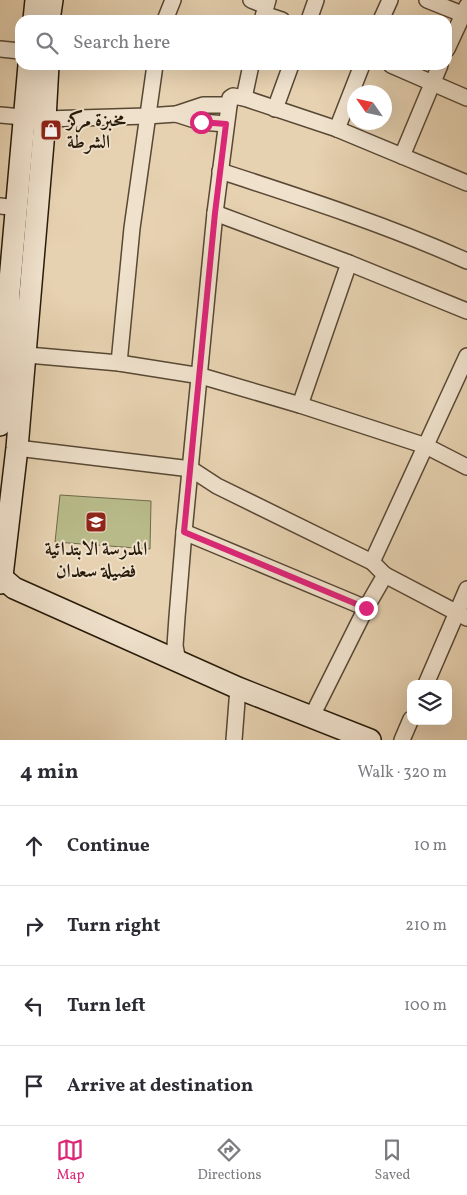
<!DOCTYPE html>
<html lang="en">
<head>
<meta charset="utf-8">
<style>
	body { margin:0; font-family:Vollkorn,Amiri,serif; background:#f7f7f7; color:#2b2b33 }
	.controls { position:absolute; right:15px; bottom:15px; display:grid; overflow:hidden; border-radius:10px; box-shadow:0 5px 20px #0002 }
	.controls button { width:45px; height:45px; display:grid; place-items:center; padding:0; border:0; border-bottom:1px solid #e1e1e2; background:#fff; color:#2b2b33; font:25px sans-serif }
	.compass { position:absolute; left:347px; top:85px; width:45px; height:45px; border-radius:50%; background:#fff; box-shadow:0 5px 20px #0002; rotate:304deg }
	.stop { position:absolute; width:15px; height:15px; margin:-11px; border:4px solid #db2777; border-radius:50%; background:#fff }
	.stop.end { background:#db2777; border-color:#fff; box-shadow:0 1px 5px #0008 }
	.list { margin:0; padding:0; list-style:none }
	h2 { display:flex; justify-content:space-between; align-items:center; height:65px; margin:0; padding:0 20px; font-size:21px }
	h2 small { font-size:16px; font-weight:400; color:#7c7c81 }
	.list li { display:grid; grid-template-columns:32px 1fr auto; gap:15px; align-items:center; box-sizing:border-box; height:80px; padding:0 20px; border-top:1px solid #e1e1e2 }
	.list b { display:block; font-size:19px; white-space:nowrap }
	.list em { font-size:16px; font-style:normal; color:#7c7c81 }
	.icon { flex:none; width:28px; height:28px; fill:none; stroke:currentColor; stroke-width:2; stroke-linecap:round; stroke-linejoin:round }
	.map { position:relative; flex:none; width:467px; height:740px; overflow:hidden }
	.search { position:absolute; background:#fff; box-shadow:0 5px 20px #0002; left:15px; right:15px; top:15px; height:55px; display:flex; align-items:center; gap:12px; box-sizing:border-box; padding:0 18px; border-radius:15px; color:#7c7c81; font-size:19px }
	.sheet { height:385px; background:#fff }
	nav { display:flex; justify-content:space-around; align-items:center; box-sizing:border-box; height:70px; border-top:1px solid #e1e1e2; background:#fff; font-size:14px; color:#7c7c81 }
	nav a { display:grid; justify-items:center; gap:2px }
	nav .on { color:#db2777 }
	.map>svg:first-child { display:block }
</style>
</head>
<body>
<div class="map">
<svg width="467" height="740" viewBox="0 0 467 740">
	<rect width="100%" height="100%" fill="#e6d1b0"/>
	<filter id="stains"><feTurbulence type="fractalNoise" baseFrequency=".004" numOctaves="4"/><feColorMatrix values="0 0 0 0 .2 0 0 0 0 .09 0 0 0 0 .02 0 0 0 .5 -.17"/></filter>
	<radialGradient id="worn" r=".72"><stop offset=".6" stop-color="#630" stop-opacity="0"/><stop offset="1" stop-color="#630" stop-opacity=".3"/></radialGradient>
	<path fill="#b8ba89" stroke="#706a4a" d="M60,495l91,6 -1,48 -95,-7z"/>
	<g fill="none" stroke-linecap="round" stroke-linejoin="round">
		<g stroke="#584834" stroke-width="18">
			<g id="street">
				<path d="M251,0l15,6"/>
				<path d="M427,0l40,16"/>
				<path d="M264,14l18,6"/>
				<path d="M165,20l8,-20"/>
				<path d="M262,20l6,-20"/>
				<path d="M309,20l7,-20"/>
				<path d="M381,20l9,-20"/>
				<path d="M0,49l20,2"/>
				<path d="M447,49l20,-43"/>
				<path d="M391,65l76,33"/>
				<path d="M244,98l7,-33"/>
				<path d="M275,109l16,-44"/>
				<path d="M176,114l25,8 25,2"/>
				<path d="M0,115l45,4 102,-3 29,-2 27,-9h26"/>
				<path d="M337,129l25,-64"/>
				<path d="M402,156l38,-91"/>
				<path d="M220,171c83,27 167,54 247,90"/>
				<path d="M0,206l18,2"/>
				<path d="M215,213l134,50 118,48"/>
				<path d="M16,354l103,9 82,13 99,29 126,41 41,21"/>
				<path d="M119,363l13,-135 23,-163"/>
				<path d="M300,405l49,-142"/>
				<path d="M17,448l174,21 26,17 155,76 13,13 -19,33 -54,108"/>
				<path d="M184,532l182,76"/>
				<path d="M372,562l95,-206"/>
				<path d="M385,575l82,43"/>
				<path d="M178,661l-3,-15 2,-29 7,-85 31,-319 15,-115 3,-2 11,2 93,31 130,54"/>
				<path d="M426,684l41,-95"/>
				<path d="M234,740l4,-52"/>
				<path d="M402,740l9,-21"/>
			</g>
		</g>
		<g stroke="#281b0a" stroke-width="24">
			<g id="secondary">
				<path d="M34,20l2,-20"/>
				<path d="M49,20l3,-20"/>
				<path d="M0,425l7,-72 2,-61 20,-227"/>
				<path d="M0,576l14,12 224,100 132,52"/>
				<path d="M0,583l2,-7 15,-128 28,-329 3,-54"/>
			</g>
		</g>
		<use href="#street" stroke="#efe1cc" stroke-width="15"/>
		<use href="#secondary" stroke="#efe1cc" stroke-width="21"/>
	</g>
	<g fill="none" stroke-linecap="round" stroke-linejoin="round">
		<path stroke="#db2777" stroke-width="6" d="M201,122l25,2 -11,89 -31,319 182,76"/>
	</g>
	<defs>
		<g id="shop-square" transform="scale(1.125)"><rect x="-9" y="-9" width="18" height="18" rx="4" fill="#8f2418" stroke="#efe1cc"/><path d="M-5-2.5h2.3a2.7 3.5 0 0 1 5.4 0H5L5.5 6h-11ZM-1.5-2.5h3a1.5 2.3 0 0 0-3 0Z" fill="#fff"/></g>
		<g id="school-square" transform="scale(1.125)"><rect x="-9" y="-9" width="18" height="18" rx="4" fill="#8f2418" stroke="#efe1cc"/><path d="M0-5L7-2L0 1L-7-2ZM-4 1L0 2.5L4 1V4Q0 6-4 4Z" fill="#fff"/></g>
	</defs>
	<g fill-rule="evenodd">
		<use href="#shop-square" x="51" y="130"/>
		<use href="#school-square" x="96" y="522"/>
	</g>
	<g text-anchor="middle" stroke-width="4" stroke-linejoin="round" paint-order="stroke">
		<g font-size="19" font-weight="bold" fill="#281b0a" stroke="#efe1cc" text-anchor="start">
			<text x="67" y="126">مخبزة مركز<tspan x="67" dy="22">الشرطة</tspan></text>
			<text x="96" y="555" text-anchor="middle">المدرسة الابتدائية<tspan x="96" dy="22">فضيلة سعدان</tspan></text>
		</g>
	</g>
	<rect width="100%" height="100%" filter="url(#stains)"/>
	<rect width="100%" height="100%" fill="url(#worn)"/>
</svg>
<div class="controls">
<button><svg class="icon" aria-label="layers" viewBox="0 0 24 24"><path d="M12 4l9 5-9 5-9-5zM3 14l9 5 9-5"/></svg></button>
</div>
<svg class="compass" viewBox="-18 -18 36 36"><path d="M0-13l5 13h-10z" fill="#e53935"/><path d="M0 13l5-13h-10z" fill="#7c7c81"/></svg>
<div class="stop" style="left:201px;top:122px"></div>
<div class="stop end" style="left:366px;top:608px"></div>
<div class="search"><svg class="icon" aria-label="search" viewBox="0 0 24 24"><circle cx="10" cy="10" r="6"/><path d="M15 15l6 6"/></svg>Search here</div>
</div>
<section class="sheet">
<h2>4 min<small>Walk · 320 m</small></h2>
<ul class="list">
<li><svg class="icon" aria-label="ahead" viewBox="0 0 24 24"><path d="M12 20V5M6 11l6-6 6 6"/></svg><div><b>Continue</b></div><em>10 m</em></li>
<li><svg class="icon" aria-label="right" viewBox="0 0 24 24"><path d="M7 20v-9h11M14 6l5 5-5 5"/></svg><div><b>Turn right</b></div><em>210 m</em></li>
<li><svg class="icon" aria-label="left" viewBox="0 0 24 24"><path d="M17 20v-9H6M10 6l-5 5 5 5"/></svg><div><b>Turn left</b></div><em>100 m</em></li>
<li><svg class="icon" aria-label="arrive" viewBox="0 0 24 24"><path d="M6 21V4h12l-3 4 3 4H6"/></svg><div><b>Arrive at destination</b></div></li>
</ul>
</section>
<nav>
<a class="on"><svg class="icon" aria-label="map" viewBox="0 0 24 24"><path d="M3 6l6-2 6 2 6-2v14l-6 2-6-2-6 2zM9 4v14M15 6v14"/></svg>Map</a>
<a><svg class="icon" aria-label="directions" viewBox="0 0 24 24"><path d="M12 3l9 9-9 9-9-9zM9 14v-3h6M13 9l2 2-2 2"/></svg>Directions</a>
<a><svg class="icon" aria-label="saved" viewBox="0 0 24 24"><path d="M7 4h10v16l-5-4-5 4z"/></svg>Saved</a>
</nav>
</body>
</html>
